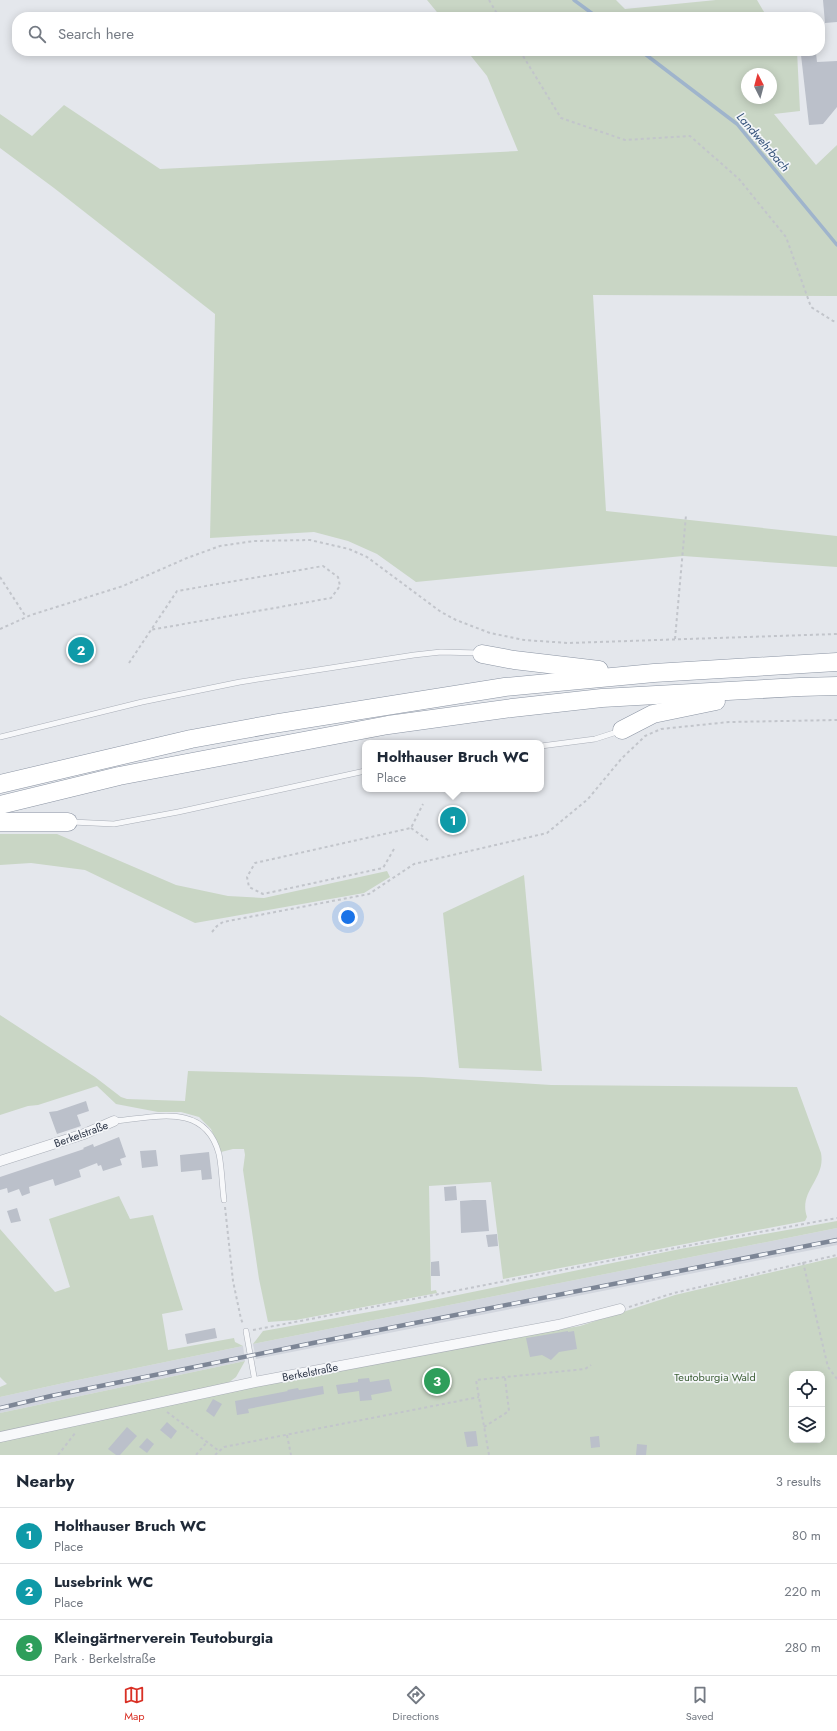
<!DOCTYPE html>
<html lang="en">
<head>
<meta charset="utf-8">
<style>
	body { margin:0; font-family:Jost,sans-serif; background:#f2f2f3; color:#1f2937 }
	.controls { position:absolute; right:12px; bottom:12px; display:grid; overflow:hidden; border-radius:8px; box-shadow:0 2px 10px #0003 }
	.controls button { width:36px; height:36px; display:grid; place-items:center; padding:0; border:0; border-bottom:1px solid #e0e1e3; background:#fff; color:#1f2937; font:20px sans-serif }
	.compass { position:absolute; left:741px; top:68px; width:36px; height:36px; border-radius:50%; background:#fff; box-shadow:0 2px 10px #0003; rotate:354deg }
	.you { position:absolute; left:348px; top:917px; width:14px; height:14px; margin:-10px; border:3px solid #fff; border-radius:50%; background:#1a73e8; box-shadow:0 0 0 6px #1a73e833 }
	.badge { display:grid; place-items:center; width:26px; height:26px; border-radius:50%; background:#d93025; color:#fff; font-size:13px; font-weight:700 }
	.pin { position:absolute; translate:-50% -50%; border:2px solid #fff; box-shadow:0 1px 4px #0006 }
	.popup { position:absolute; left:362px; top:740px; width:182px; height:52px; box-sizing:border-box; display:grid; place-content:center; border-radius:8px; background:#fff; filter:drop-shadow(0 1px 3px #0005); font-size:13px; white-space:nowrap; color:#747a83 }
	.popup b { font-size:15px; color:#1f2937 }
	.popup::after { content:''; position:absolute; left:50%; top:100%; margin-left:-8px; border:8px solid transparent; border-top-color:#fff }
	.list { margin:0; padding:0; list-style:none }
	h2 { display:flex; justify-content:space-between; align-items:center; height:52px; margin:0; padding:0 16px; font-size:17px }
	h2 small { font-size:13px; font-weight:400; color:#747a83 }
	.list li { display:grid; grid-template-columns:26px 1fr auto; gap:12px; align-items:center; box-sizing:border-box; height:56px; padding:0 16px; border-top:1px solid #e0e1e3 }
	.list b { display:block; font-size:15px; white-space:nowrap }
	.list p { margin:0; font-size:13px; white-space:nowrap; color:#747a83 }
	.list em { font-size:13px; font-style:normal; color:#747a83 }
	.icon { flex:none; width:22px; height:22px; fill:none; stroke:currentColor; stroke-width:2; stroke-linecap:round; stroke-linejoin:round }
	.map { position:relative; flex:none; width:837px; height:1455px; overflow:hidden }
	.search { position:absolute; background:#fff; box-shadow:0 2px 10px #0003; left:12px; right:12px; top:12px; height:44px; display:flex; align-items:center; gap:10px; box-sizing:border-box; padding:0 14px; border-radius:16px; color:#747a83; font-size:15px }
	.sheet { height:220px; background:#fff }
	nav { display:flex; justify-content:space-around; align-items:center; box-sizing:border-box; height:56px; border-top:1px solid #e0e1e3; background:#fff; font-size:11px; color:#747a83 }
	nav a { display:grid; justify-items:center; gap:2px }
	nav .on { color:#d93025 }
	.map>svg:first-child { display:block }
</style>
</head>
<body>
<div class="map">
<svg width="837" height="1455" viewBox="0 0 837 1455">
	<rect width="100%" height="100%" fill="#e4e7ec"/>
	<g fill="#d2d6de">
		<path d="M837,1228v17l-581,114 -3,-15z"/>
		<path d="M243,1346l2,15 -245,52v-16l73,-16z"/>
	</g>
	<g fill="#c9d6c5" fill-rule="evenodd">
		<path d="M427,0h189l9,9 91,-9h41l10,17h-326z"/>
		<path d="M467,51h330l3,60 -26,3 42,51 21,-20v151l-244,-1 13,216 231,25v31l-154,-11 -267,26 -39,-28 -29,-13 -34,-9 -104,6 5,-224 -161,-126 -54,-40v-34l32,22 32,-31 96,64 358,-18 -31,-75zM747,74h24v24h-24z"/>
		<path d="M0,834h57l119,51 52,11 36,2 123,-27 3,6 -26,16 -169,30 -110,-53 -54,-7 -31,2z"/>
		<path d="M524,875l18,196 -83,-3 -16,-155z"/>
		<path d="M0,1015l95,62 26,20 6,2 58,2 3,-30 234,6 129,8 246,2 24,66c5,26 -23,38 -14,64l-2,4 -302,58 -12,-97 -62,4 2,105 5,-1 1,3 -141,27 -28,2 -9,-43 -16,-109 2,-15 -1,-6h-11l-12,3 -10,-23 -12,-12 -18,-5h-23l-42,-8 -19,-18 -59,19 -10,1 -28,9z"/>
		<path d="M119,1196l11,23 23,-4 30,95 -21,4 6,36 66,-12 1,4 8,4 -170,35 -73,16v-10l7,-3 -7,-7v-148l55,63 15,-5 -21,-68z"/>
		<path d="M837,1221v7l-584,116 10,-13 151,-27 266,-55z"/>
		<path d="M837,1257v198h-837v-13l84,-21 370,-74 126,-21 95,-31zM792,1374h30v66h-30z"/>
		<path d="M245,1361l-9,16 -8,6 -228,50v-20z"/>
	</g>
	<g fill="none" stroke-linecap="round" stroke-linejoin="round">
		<g stroke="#9fb4cc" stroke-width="3.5">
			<path d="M574,0l23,17"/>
			<path d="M641,51l96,73 100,121"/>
		</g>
	</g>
	<g fill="#bbc0ca">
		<path d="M823,0h14v22l-12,1z"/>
		<path d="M816,53l1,9 20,-1v46l-14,17 -14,1 -8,-70z"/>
		<path d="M87,641l3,13 -14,4 -4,-13z"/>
		<path d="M460,812l1,13 -15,2 -2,-13z"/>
		<path d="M86,1101l3,10 -12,4 4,11 -24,8 -8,-22 8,-1z"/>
		<path d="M119,1137l7,20 -6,2 2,6 -19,6 -2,-6 -3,1 -1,-3 -18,7 2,7 -26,9 -2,-7 -24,8 1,6 -8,3 -3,-7 -11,4 -1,-5 -7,2v-13l84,-28 -1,-1 10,-4 1,3z"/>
		<path d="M156,1150l2,16 -16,2 -2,-17z"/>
		<path d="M209,1152l3,27 -10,1 -1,-10 -20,2 -1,-17z"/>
		<path d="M456,1186l1,14 -12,1 -1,-14z"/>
		<path d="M473,1200h13l3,31 -28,2 -1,-32z"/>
		<path d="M17,1208l4,13 -10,2 -4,-12z"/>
		<path d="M497,1234l1,12 -10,1 -2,-12z"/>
		<path d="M439,1261l1,15h-9v-14z"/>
		<path d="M215,1328l2,10 -30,6 -2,-10z"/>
		<path d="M568,1331v1l6,-1 3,18 -18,3 -8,8 -9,-5 -12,2 -4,-19z"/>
		<path d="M369,1378l1,4 19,-3 3,12 -21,4 1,5 -12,1 -1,-10 -21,3 -2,-9 22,-3v-3z"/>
		<path d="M323,1386l1,8 -76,15 1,4 -12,2 -2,-14 53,-10 -1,-1 11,-2 1,2z"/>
		<path d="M213,1399l9,5 -8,13 -8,-6z"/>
		<path d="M167,1422l10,9 -6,8 -11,-9z"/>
		<path d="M127,1427l10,9 -17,19h-4l-8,-6z"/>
		<path d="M476,1431l2,15 -11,1 -3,-15z"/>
		<path d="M599,1436l1,11 -9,1 -1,-11z"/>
		<path d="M147,1438l7,6 -7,9 -8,-6z"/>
		<path d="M637,1444l10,1 -1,10h-10z"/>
	</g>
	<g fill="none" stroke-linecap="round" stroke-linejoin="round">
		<g stroke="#a9aeb7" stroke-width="6">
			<g id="lane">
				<path d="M0,737l142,-35 98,-20 174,-27 27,-3 38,1"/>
				<path d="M541,746l54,-7 25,-8"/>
				<path d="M72,822l42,2 64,-12 187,-41"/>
				<path d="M114,1121c40,-3 91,-20 105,33 3,15 3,31 5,46"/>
				<path d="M246,1331l9,51"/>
			</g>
		</g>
		<g stroke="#a9aeb7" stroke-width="11">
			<g id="street">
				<path d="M0,1161l84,-27 30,-13"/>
				<path d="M0,1437l255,-55 303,-57 62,-16"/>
			</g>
		</g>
		<g stroke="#8b94a3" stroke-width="19">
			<g id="highway">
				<path d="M482,654l32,6 85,10"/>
				<path d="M622,730l31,-16 63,-13"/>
				<path d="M0,784l191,-45 82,-15 232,-37 149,-14 183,-11"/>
				<path d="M0,805l119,-29 269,-51 124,-17 90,-10 198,-11 37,-1"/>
				<path d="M0,822h68"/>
			</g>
		</g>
		<g stroke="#c2c5cb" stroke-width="2" stroke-dasharray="3 3" stroke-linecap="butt">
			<path d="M489,0l10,17"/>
			<path d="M520,51l41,67 64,22 65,-4 49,43 47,58 25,70 22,14 4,1"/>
			<path d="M0,577l26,40"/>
			<path d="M0,629l31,-14 92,-29 64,-28 33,-12 34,-5 56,-1 39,9 18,8 74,55 15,8 34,13 34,7 44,3 269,-9"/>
			<path d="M675,639l11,-124"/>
			<path d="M129,663l48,-72 146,-25 15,11 2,9 -9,12 -181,32"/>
			<path d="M411,828l18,13"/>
			<path d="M394,849l-11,19 -120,26 -14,-7 -2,-10 8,-14 156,-35 12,-24"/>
			<path d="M212,932l5,-6 6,-4 146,-28 45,-30 133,-31 41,-34 34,-41 17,-16 6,-6 16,-7 68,-7 108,-2"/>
			<path d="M225,1207l8,74 8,38 2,5"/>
			<path d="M803,1262l25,105 9,12"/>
			<path d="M629,1307l45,-14 163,-38"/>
			<path d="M253,1330c195,-37 389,-77 584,-112"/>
			<path d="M167,1412l52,39"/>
			<path d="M484,1427l25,-16 -4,-33"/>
			<path d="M287,1435l4,20"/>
			<path d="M58,1455l18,-23"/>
			<path d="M196,1455l11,-13"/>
			<path d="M215,1455l9,-8 255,-50"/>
			<path d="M489,1455l-13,-75 109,-11 6,-4"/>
		</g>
		<use href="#lane" stroke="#f7f8fa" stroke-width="5"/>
		<use href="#street" stroke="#f7f8fa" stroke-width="10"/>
		<use href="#highway" stroke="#fff" stroke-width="18"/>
		<g stroke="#7d8696" stroke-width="4.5">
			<path id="rail" d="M0,1408l51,-12 262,-53 524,-103"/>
		</g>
		<use href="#rail" stroke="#f4f6f9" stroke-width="3" stroke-dasharray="9" stroke-linecap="butt"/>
	</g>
	<g text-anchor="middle" stroke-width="3.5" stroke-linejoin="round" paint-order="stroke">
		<g font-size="11" fill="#2b3445" stroke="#f4f6f9">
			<text transform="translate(81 1134) rotate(-20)" y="4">Berkelstraße</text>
			<text transform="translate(310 1372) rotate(-11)" y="4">Berkelstraße</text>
		</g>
		<g font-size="11" fill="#3f6138" stroke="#f4f6f9">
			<text x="715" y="1381">Teutoburgia Wald</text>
		</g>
		<g font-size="12" font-style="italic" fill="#34527a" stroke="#f4f6f9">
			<text transform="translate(763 142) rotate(49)" y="4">Landwehrbach</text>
		</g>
	</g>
</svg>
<div class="controls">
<button><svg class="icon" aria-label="locate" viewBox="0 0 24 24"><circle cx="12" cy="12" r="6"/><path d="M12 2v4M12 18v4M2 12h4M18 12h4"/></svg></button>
<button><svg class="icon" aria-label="layers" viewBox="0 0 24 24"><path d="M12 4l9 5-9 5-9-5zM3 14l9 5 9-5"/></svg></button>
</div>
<svg class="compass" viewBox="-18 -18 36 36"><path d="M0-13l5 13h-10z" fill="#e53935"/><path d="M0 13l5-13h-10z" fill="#747a83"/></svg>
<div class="you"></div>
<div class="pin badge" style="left:453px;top:820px;background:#0f9aa8">1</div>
<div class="popup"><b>Holthauser Bruch WC</b>Place</div>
<div class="pin badge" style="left:81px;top:650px;background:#0f9aa8">2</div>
<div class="pin badge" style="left:437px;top:1381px;background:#2e9e5b">3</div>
<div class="search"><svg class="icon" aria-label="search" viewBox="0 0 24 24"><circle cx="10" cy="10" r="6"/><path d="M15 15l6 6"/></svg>Search here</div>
</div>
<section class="sheet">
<h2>Nearby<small>3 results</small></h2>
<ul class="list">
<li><span class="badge" style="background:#0f9aa8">1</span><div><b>Holthauser Bruch WC</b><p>Place</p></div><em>80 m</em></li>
<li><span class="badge" style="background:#0f9aa8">2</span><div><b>Lusebrink WC</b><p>Place</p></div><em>220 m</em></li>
<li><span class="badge" style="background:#2e9e5b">3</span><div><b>Kleingärtnerverein Teutoburgia</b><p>Park · Berkelstraße</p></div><em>280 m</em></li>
</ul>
</section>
<nav>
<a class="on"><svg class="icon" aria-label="map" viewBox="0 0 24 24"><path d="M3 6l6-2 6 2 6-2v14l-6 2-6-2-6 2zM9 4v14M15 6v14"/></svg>Map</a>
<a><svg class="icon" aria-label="directions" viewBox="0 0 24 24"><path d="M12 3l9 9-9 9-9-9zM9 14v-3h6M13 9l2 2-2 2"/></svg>Directions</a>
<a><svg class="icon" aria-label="saved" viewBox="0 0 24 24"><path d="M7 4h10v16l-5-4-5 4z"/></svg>Saved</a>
</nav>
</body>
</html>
